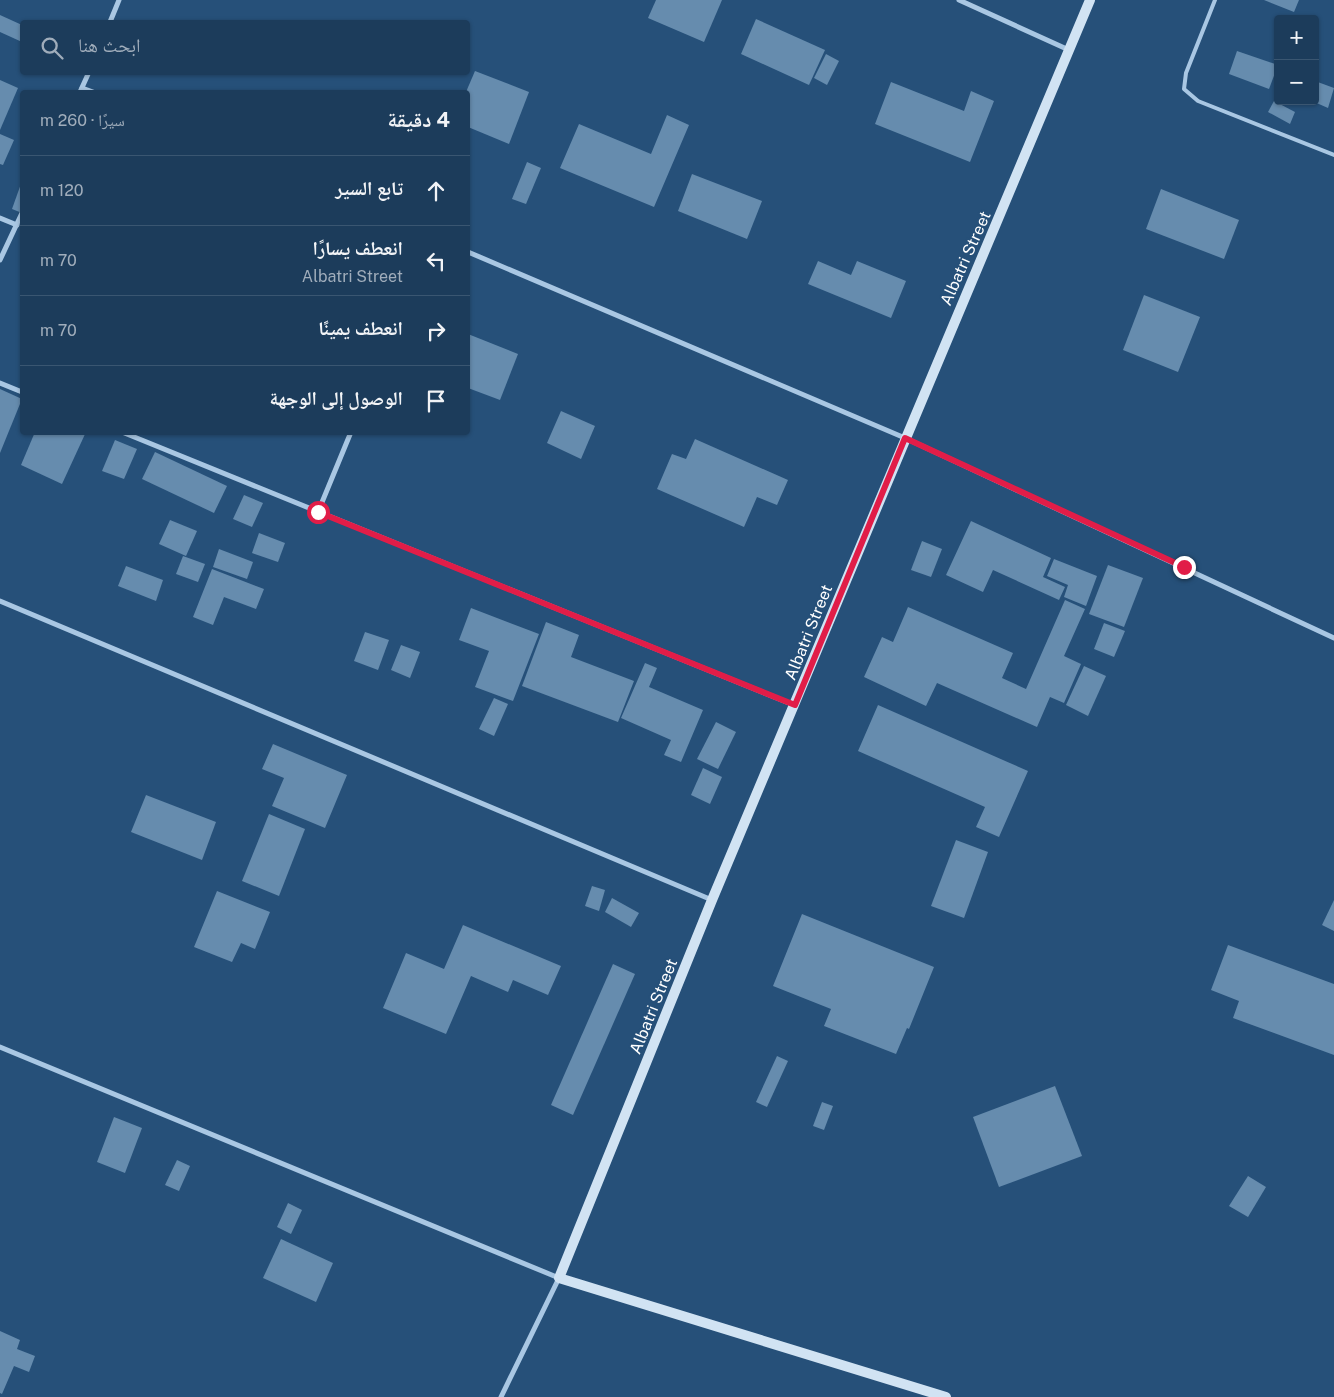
<!DOCTYPE html>
<html lang="ar">
<head>
<meta charset="utf-8">
<style>
	body { margin:0; font-family:"Public Sans","Noto Naskh Arabic",sans-serif; background:#254361; color:#f1f3f6; direction:rtl }
	.controls { position:absolute; right:15px; top:15px; display:grid; overflow:hidden; border-radius:5px; box-shadow:0 1px 4px #0004 }
	.controls button { width:45px; height:45px; display:grid; place-items:center; padding:0; border:0; border-bottom:1px solid #3a5671; background:#1c3c5b; color:#f1f3f6; font:25px sans-serif }
	.stop { position:absolute; width:15px; height:15px; margin:-11px; border:4px solid #e11d48; border-radius:50%; background:#fff }
	.stop.end { background:#e11d48; border-color:#fff; box-shadow:0 1px 5px #0008 }
	.list { margin:0; padding:0; list-style:none }
	h2 { display:flex; justify-content:space-between; align-items:center; height:65px; margin:0; padding:0 20px; font-size:21px }
	h2 small { font-size:16px; font-weight:400; color:#a0adbb }
	.list li { display:grid; grid-template-columns:32px 1fr auto; gap:15px; align-items:center; box-sizing:border-box; height:70px; padding:0 20px; border-top:1px solid #3a5671 }
	.list b { display:block; font-size:19px; white-space:nowrap }
	.list p { margin:0; font-size:16px; white-space:nowrap; color:#a0adbb }
	.list em { font-size:16px; font-style:normal; color:#a0adbb }
	.icon { flex:none; width:28px; height:28px; fill:none; stroke:currentColor; stroke-width:2; stroke-linecap:round; stroke-linejoin:round }
	.map { position:relative; flex:none; width:1334px; height:1397px; overflow:hidden; direction:ltr }
	.search { position:absolute; background:#1c3c5b; box-shadow:0 1px 4px #0004; left:20px; top:20px; width:450px; height:55px; display:flex; align-items:center; gap:12px; box-sizing:border-box; padding:0 18px; border-radius:5px; color:#a0adbb; font-size:19px }
	.panel { position:absolute; background:#1c3c5b; box-shadow:0 1px 4px #0004; left:20px; top:90px; width:450px; height:345px; border-radius:5px; direction:rtl }
	.map>svg:first-child { display:block }
</style>
</head>
<body>
<div class="map">
<svg width="1334" height="1397" viewBox="0 0 1334 1397">
	<rect width="100%" height="100%" fill="#265079"/>
	<g fill="#668cae">
		<path d="M656,0h66l-18,42 -56,-24z"/>
		<path d="M1264,0h35l-5,12z"/>
		<path d="M0,15l22,10v17l-22,-10z"/>
		<path d="M756,19l69,31 -16,35 -68,-31z"/>
		<path d="M1237,51l41,14 -9,24 -40,-15z"/>
		<path d="M826,54l13,7 -12,24 -13,-7z"/>
		<path d="M475,71l54,21 -20,52 -41,-17 -2,-35z"/>
		<path d="M0,80l18,8 -18,42z"/>
		<path d="M1315,81l19,7 -6,20 -16,-7h3z"/>
		<path d="M891,82l73,29 7,-20 23,10 -24,61 -95,-38z"/>
		<path d="M1274,101l21,11 -5,12 -22,-12z"/>
		<path d="M667,115l22,10 -35,82 -94,-39 19,-44 72,30z"/>
		<path d="M0,134l14,6 -11,25 -3,-1z"/>
		<path d="M527,162l14,6 -15,36 -14,-5z"/>
		<path d="M692,174l70,27 -15,38 -69,-28z"/>
		<path d="M22,181v32l-10,-4z"/>
		<path d="M1161,189l78,31 -15,39 -78,-30z"/>
		<path d="M818,261l33,14 6,-14 49,20 -15,37 -83,-34z"/>
		<path d="M1144,295l56,22 -22,55 -55,-22z"/>
		<path d="M468,334l50,20 -18,46 -32,-12z"/>
		<path d="M0,389l22,10 -22,54z"/>
		<path d="M561,411l34,15 -14,33 -34,-16z"/>
		<path d="M35,432h51l-24,52 -41,-19z"/>
		<path d="M695,439l93,41 -11,25 -20,-8 -13,30 -87,-38 15,-35 14,5z"/>
		<path d="M115,440l22,9 -13,30 -22,-8z"/>
		<path d="M155,452l72,34 -13,27 -72,-34z"/>
		<path d="M244,495l19,8 -11,24 -19,-8z"/>
		<path d="M170,520l27,11 -11,25 -27,-12z"/>
		<path d="M971,521l80,37 -8,19 22,10 -6,13 -66,-30 -10,22 -37,-17z"/>
		<path d="M259,533l26,10 -7,19 -26,-9z"/>
		<path d="M922,541l20,8 -11,28 -20,-7z"/>
		<path d="M219,549l34,13 -6,17 -34,-12z"/>
		<path d="M183,556l22,8 -7,18 -22,-8z"/>
		<path d="M1054,559l43,17 -11,30 -22,-9 4,-12 -21,-9z"/>
		<path d="M1108,565l35,13 -19,49 -35,-13z"/>
		<path d="M126,566l37,14 -7,21 -38,-15z"/>
		<path d="M212,569l52,20 -8,20 -32,-12 -11,28 -20,-8z"/>
		<path d="M1065,600l20,9 -21,47 17,8 -17,39 -14,-6 -13,30 -100,-44 -11,23 -62,-29 18,-40 11,5 15,-35 105,46 -11,25 24,11z"/>
		<path d="M471,608l68,26 -26,67 -38,-14 14,-36 -30,-11z"/>
		<path d="M546,622l33,13 -8,22 63,24 -16,41 -96,-36z"/>
		<path d="M1104,623l21,8 -11,26 -20,-8z"/>
		<path d="M365,632l24,8 -11,30 -24,-9z"/>
		<path d="M401,645l19,7 -10,26 -19,-8z"/>
		<path d="M645,663l12,5 -8,19 54,23 -22,52 -17,-7 7,-15 -50,-22z"/>
		<path d="M1084,666l22,10 -18,40 -22,-11z"/>
		<path d="M494,698l14,6 -14,32 -15,-7z"/>
		<path d="M878,705l150,66 -29,66 -23,-10 9,-20 -127,-56z"/>
		<path d="M716,722l20,10 -18,37 -21,-10z"/>
		<path d="M273,744l74,31 -22,53 -53,-22 12,-28 -22,-9z"/>
		<path d="M703,768l19,9 -12,27 -19,-9z"/>
		<path d="M146,795l70,27 -14,38 -71,-28z"/>
		<path d="M269,814l36,15 -26,67 -37,-15z"/>
		<path d="M956,840l32,12 -24,66 -33,-12z"/>
		<path d="M592,886l13,4 -6,21 -14,-5z"/>
		<path d="M217,891l53,21 -15,37 -14,-6 -9,19 -38,-15z"/>
		<path d="M612,898l27,15 -8,14 -26,-15z"/>
		<path d="M1334,900v31l-12,-6z"/>
		<path d="M802,914l132,53 -25,62 -2,-1 -11,26 -72,-28 7,-17 -58,-23z"/>
		<path d="M463,925l98,41 -13,29 -35,-15 -5,12 -37,-16 -25,58 -63,-26 23,-55 38,16z"/>
		<path d="M1228,945l106,39v71l-101,-37 6,-17 -28,-11z"/>
		<path d="M613,964l22,10 -62,141 -22,-10z"/>
		<path d="M777,1056l11,5 -21,46 -11,-5z"/>
		<path d="M1055,1086l27,70 -83,31 -26,-70z"/>
		<path d="M822,1102l11,4 -9,24 -11,-4z"/>
		<path d="M114,1117l28,11 -17,45 -28,-11z"/>
		<path d="M177,1160l13,6 -11,25 -14,-6z"/>
		<path d="M1248,1176l18,11 -18,30 -19,-11z"/>
		<path d="M288,1203l14,7 -11,24 -14,-7z"/>
		<path d="M281,1239l52,24 -17,39 -53,-24z"/>
		<path d="M0,1331l20,9 -3,9 18,7 -6,16 -15,-6 -12,28 -2,-1z"/>
	</g>
	<g fill="none" stroke-linecap="round" stroke-linejoin="round">
		<path stroke="#a9c7e3" stroke-width="4" d="M1215,0l-29,73 -2,16 14,12 136,54"/>
		<g stroke="#a9c7e3" stroke-width="5">
			<path d="M959,0l110,50"/>
			<path d="M110,22l9,-22"/>
			<path d="M82,88l11,4"/>
			<path d="M80,92l9,-20"/>
			<path d="M0,218l17,7"/>
			<path d="M468,252l437,186 429,200"/>
			<path d="M0,260l22,-47"/>
			<path d="M0,383l22,9"/>
			<path d="M122,432l672,273"/>
			<path d="M318,512l33,-80"/>
			<path d="M0,601l712,299"/>
			<path d="M0,1047l559,231 -58,119"/>
		</g>
		<path stroke="#d1e3f3" stroke-width="10" d="M946,1397l-387,-119 153,-378 378,-900"/>
	</g>
	<g fill="none" stroke-linecap="round" stroke-linejoin="round">
		<path stroke="#e11d48" stroke-width="6" d="M318,512l477,193 110,-267 279,129"/>
	</g>
	<g text-anchor="middle" stroke-width="4" stroke-linejoin="round" paint-order="stroke">
		<g font-size="16" fill="#fff" stroke="#265079">
			<text transform="translate(965 258) rotate(-66)" y="6">Albatri Street</text>
			<text transform="translate(808 632) rotate(-68)" y="6">Albatri Street</text>
			<text transform="translate(653 1006) rotate(-68)" y="6">Albatri Street</text>
		</g>
	</g>
</svg>
<div class="controls">
<button>+</button>
<button>−</button>
</div>
<div class="stop" style="left:318px;top:512px"></div>
<div class="stop end" style="left:1184px;top:567px"></div>
<div class="search"><svg class="icon" aria-label="search" viewBox="0 0 24 24"><circle cx="10" cy="10" r="6"/><path d="M15 15l6 6"/></svg>ابحث هنا</div>
<section class="panel">
<h2>4 دقيقة<small>سيرًا · 260 m</small></h2>
<ul class="list">
<li><svg class="icon" aria-label="ahead" viewBox="0 0 24 24"><path d="M12 20V5M6 11l6-6 6 6"/></svg><div><b>تابع السير</b></div><em>120 m</em></li>
<li><svg class="icon" aria-label="left" viewBox="0 0 24 24"><path d="M17 20v-9H6M10 6l-5 5 5 5"/></svg><div><b>انعطف يسارًا</b><p>Albatri Street</p></div><em>70 m</em></li>
<li><svg class="icon" aria-label="right" viewBox="0 0 24 24"><path d="M7 20v-9h11M14 6l5 5-5 5"/></svg><div><b>انعطف يمينًا</b></div><em>70 m</em></li>
<li><svg class="icon" aria-label="arrive" viewBox="0 0 24 24"><path d="M6 21V4h12l-3 4 3 4H6"/></svg><div><b>الوصول إلى الوجهة</b></div></li>
</ul>
</section>
</div>
</body>
</html>
